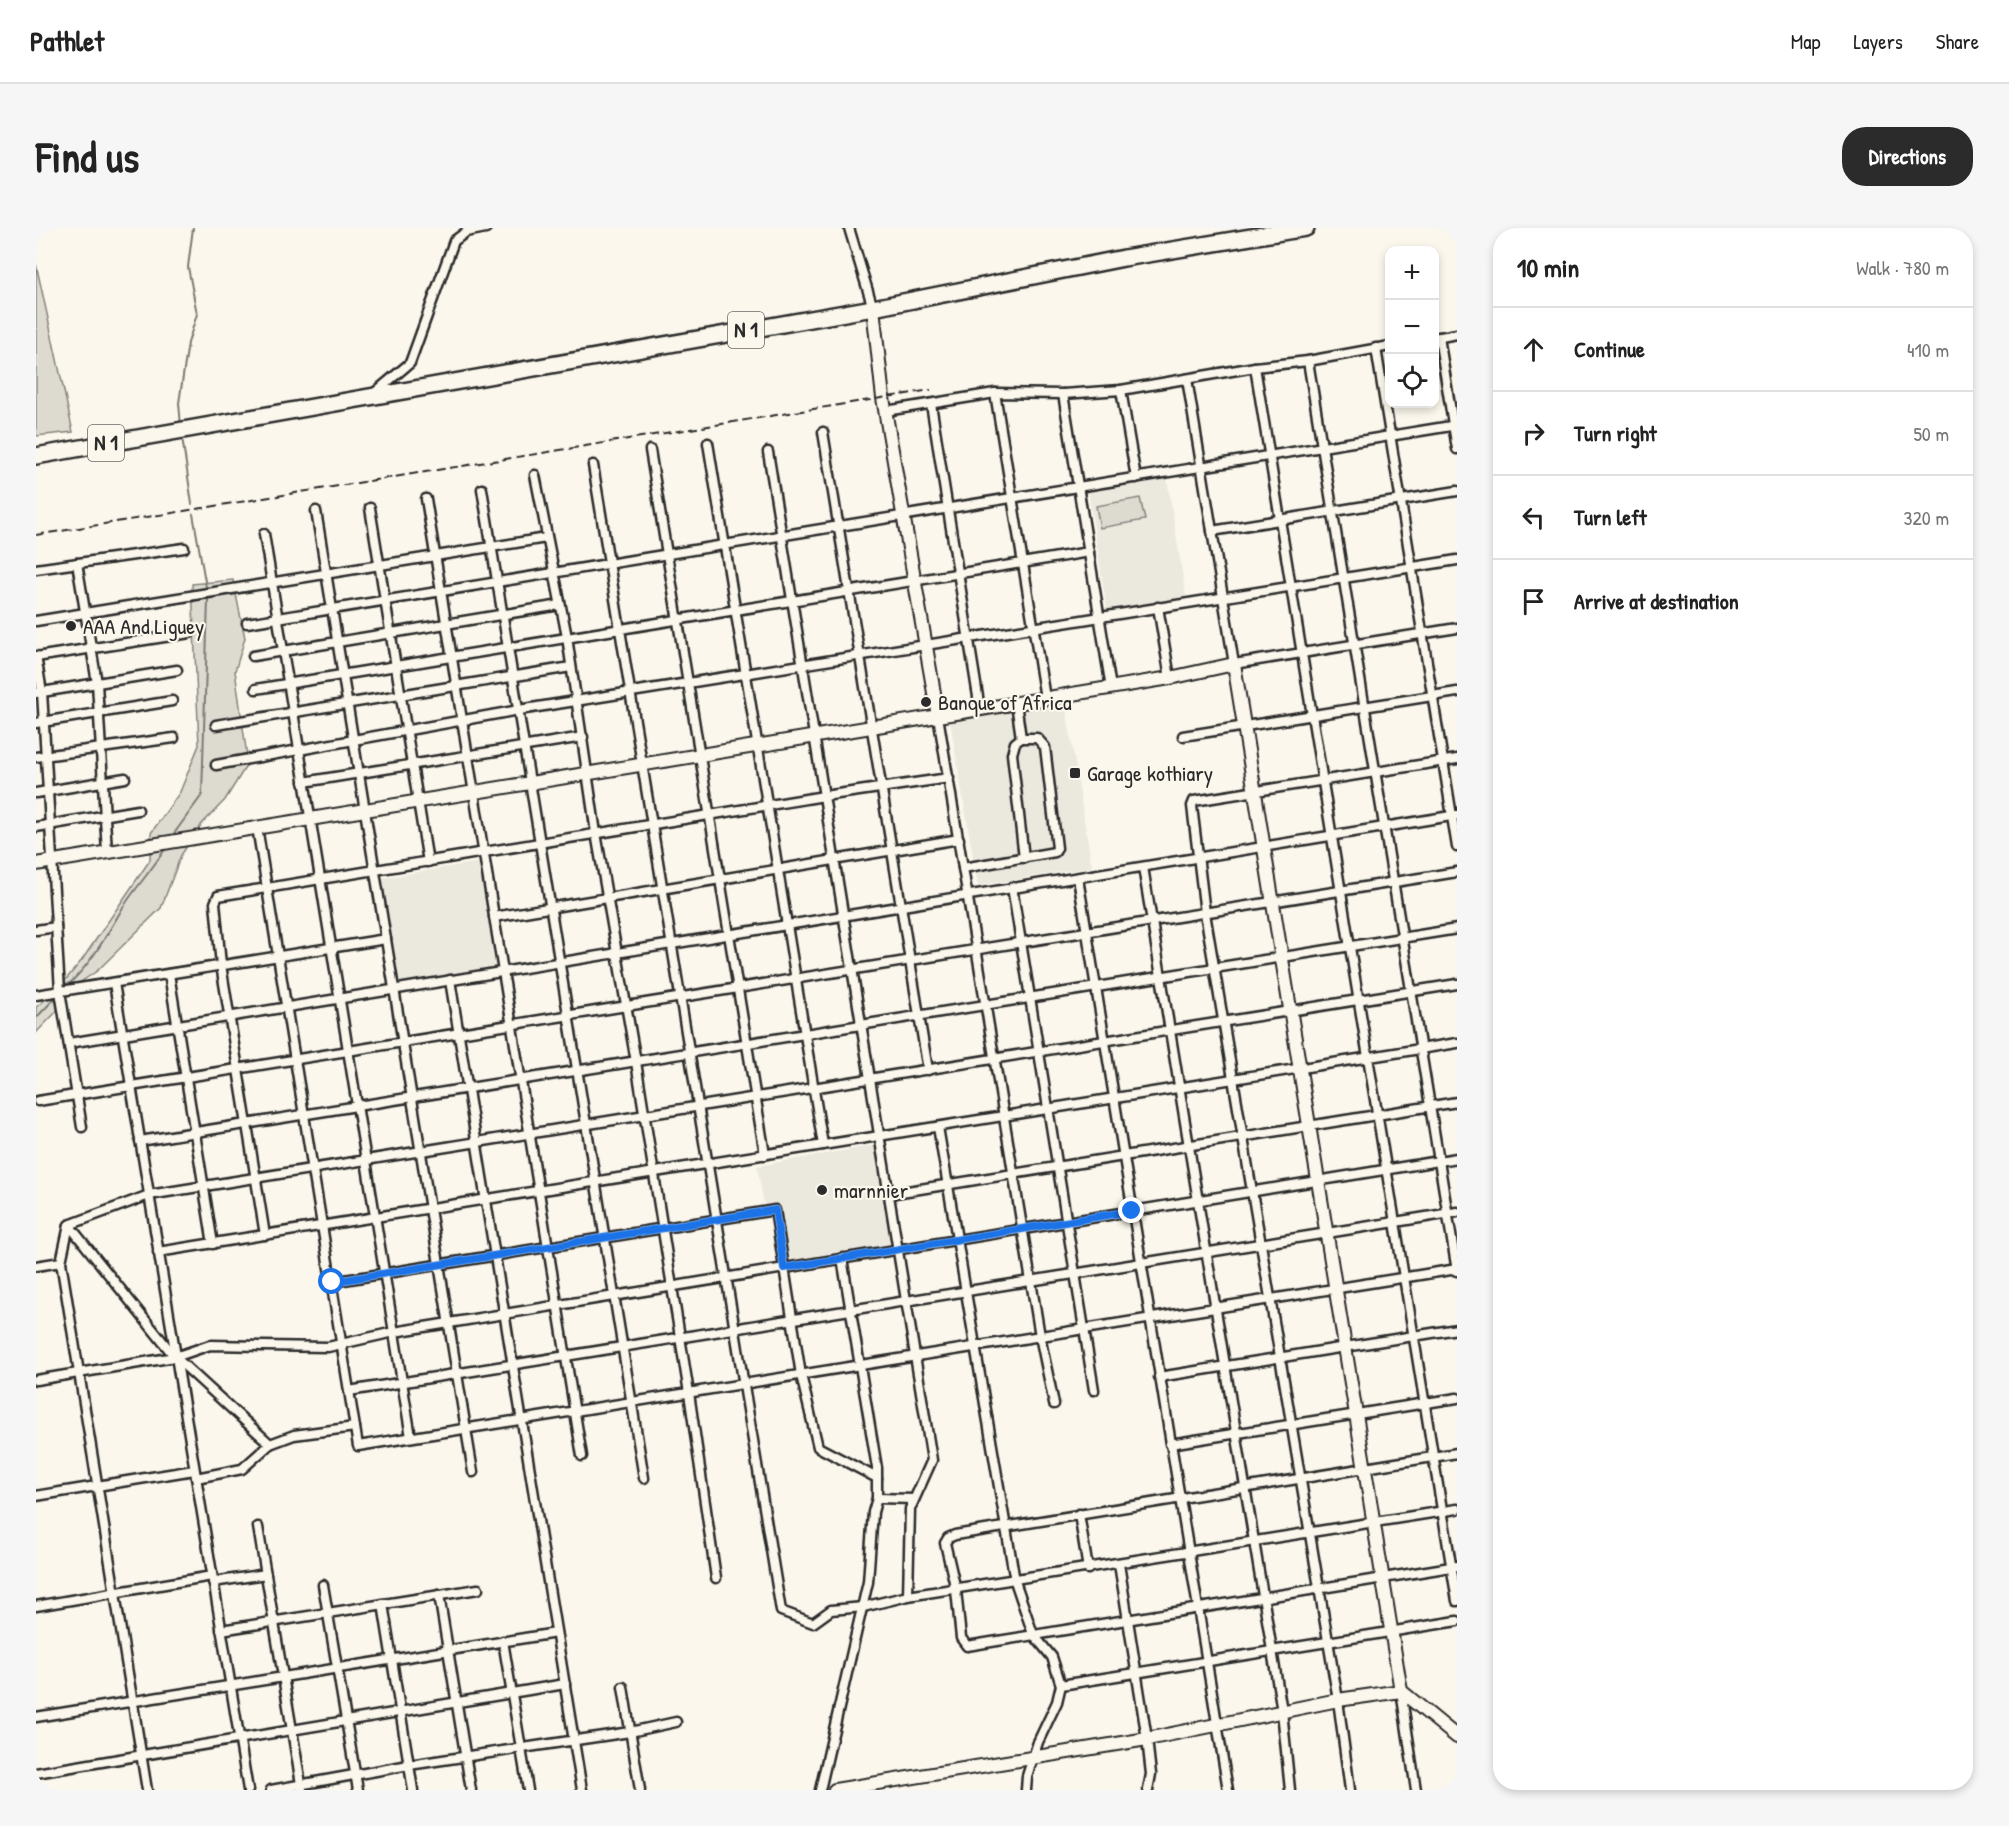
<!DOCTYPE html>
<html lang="en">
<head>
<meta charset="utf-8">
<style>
	body { margin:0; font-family:"Patrick Hand",sans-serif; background:#f6f6f6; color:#222 }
	.controls { position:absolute; right:18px; top:18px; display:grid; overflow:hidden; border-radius:12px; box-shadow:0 3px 9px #0003 }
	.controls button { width:54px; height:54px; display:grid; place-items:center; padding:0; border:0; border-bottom:2px solid #e0e0e0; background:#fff; color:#222; font:30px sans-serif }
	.stop { position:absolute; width:18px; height:18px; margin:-14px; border:4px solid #1a73e8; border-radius:50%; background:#fff }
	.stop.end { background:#1a73e8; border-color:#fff; box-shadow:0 2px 6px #0008 }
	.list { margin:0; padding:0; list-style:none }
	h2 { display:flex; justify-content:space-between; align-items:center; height:78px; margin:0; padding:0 24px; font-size:26px }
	h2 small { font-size:20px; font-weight:400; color:#767676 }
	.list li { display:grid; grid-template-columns:39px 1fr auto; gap:18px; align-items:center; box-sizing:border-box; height:84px; padding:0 24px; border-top:2px solid #e0e0e0 }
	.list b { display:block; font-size:22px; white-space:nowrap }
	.list em { font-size:20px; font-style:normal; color:#767676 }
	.icon { flex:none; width:33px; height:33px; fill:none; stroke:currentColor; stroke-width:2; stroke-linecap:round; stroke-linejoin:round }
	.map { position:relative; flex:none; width:1421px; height:1562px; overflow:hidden; border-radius:24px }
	header { display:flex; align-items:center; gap:36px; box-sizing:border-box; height:84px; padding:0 30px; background:#fff; border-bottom:2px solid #e0e0e0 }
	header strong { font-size:28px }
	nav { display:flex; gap:33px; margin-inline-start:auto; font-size:21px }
	.intro { display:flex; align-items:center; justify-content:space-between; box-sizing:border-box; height:144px; padding:0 36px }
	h1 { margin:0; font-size:42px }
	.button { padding:15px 27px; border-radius:24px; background:#2b2b2b; color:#fff; font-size:21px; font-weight:700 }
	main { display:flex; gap:36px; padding:0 36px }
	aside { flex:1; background:#fff; border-radius:24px; box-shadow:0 3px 9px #0003 }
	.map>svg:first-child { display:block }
</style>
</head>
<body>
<header>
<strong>Pathlet</strong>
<nav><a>Map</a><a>Layers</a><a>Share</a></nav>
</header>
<div class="intro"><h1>Find us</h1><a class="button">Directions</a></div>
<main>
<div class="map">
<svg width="1421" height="1562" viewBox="0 0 1421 1562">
	<rect width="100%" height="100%" fill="#fbf7ec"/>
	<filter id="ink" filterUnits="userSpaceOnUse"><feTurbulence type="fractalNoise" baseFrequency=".0167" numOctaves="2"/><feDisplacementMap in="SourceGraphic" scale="12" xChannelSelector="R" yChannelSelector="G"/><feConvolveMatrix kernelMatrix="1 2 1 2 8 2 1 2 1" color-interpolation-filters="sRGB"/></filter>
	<g filter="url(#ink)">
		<g fill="#ebe8de">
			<path d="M1131,250l19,119 -79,13 -19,-120z"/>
			<path d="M1029,474l27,165 -114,19 -28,-165z"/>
			<path d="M444,634l16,108 -99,15 -16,-107z"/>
			<path d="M839,917l19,103 -107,19 -10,-53 -11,1 -9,-49z"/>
		</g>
		<g fill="#dddad0" stroke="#84827e" stroke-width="1.5">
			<path d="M0,36l37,168 -37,4z"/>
			<path d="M1104,270l5,22 -45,8 -4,-22z"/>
			<path d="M197,352l12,58 -10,33 13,92 -23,37 -23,24 -21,31 -20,53 -64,63 -18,12h-16l19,-23 68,-100 1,-27 29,-41 19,-47 -7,-161z"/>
			<path d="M18,765l4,17 -22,23v-26z"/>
		</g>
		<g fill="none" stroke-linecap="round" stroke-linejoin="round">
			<g stroke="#7b7a75" stroke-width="2">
				<path d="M145,198l-2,-23 9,-60 9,-29 -9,-47 5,-39"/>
				<path d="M146,209l10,67"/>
				<path d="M157,286l13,73"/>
				<path d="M137,607l29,-40 6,-196"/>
				<path d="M30,759c25,-23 39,-49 56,-78 13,-21 30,-39 43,-60"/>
				<path d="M0,790l22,-23"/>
			</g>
			<g stroke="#2b2b2b" stroke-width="13">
				<g id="street">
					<path d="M813,0l24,80"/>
					<path d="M1403,109l18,112"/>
					<path d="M1399,110l22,-4"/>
					<path d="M1340,120l81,499"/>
					<path d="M1272,133l149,910"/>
					<path d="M1219,139l202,1234"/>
					<path d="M1151,151l47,285 223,-36"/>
					<path d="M1085,162l15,88"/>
					<path d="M959,165l50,305"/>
					<path d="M1027,166l48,294"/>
					<path d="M336,167l38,-32 44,-122 12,-9 20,-4"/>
					<path d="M895,176l49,305"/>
					<path d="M850,183l109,-18 68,1 58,-4 134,-23 53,-6 82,-15"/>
					<path d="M787,204l105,638"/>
					<path d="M672,215l115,702"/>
					<path d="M614,222l115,705"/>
					<path d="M732,224l164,1008 -22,49 -2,87"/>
					<path d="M557,237l188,1146 32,12 18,-13 32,-3 45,-11 549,-87"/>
					<path d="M499,247l32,162 29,196 40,229 53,331 27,185"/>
					<path d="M446,261l162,989"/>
					<path d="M390,271l156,957"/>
					<path d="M334,280l58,354"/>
					<path d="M280,283l157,961"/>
					<path d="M1176,303l245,-40"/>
					<path d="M228,306l147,903"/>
					<path d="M41,335l20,120 10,169"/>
					<path d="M0,341l148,-21"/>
					<path d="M1122,379l12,71"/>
					<path d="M0,393l510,-83"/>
					<path d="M211,395l1210,-198"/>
					<path d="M0,428l6,36 18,299 22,136"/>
					<path d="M217,428l307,-51"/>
					<path d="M0,429l154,-24"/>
					<path d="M220,461l833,-137"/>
					<path d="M0,465l141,-23"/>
					<path d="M980,475l5,35 -6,5 -3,11 12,104"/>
					<path d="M902,488l102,620 14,68"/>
					<path d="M0,495l136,-22"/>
					<path d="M180,497l355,-58"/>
					<path d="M1147,508l274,-44"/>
					<path d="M0,529l138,-19"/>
					<path d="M180,537l303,-55 938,-150"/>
					<path d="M268,554l279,-45"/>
					<path d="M0,565l89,-15"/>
					<path d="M0,599l102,-17"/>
					<path d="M221,599l101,619 1099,-177"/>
					<path d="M1107,639l139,844 8,79"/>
					<path d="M927,640l92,-16 2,-4 -12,-101 -8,-9h-16"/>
					<path d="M1042,650l150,912"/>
					<path d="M976,659l82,503"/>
					<path d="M458,689l465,-78"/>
					<path d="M0,702l20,-3"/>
					<path d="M133,746l44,270"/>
					<path d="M414,752l132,810"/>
					<path d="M78,755l134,807"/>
					<path d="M0,767l350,-56"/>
					<path d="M33,815l1388,-228"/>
					<path d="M2,873l1419,-229"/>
					<path d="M902,899l77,454 18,53 19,23 9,28 -4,17 -19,40 -11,34 -1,14"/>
					<path d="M104,913l1317,-212"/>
					<path d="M853,966l568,-92"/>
					<path d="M33,997l106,132 95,87"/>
					<path d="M229,1007l-44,-270 -6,-62 3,-7 606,-100 125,-18"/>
					<path d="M122,1024l1299,-209"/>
					<path d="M0,1038l25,-4"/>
					<path d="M296,1054l443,-72 26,165 17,72 59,31"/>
					<path d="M1123,1149l298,-48"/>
					<path d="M0,1152l139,-23 35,-12 118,2 66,-15 1063,-174"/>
					<path d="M313,1163l1108,-179"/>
					<path d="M1134,1216l287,-46"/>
					<path d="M1421,1225l-453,74 -49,8 -7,3 -3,5 11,47 5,48 6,8 490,-80"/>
					<path d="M160,1250l46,-9 28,-25 24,-9 61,-8"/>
					<path d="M0,1268l158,-26"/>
					<path d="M841,1270l36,1"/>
					<path d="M1043,1286l9,55"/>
					<path d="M222,1299l44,263"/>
					<path d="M1083,1336l28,175 4,35 -3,16"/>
					<path d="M177,1354l53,-8"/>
					<path d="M287,1357l35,205"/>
					<path d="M403,1367l32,195"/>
					<path d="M347,1376l30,186"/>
					<path d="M0,1378l176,-30"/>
					<path d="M185,1402l257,-41"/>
					<path d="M467,1413l25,149"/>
					<path d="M1025,1457l396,-64"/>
					<path d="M587,1459l17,103"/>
					<path d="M1365,1463l15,99"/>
					<path d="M0,1489l520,-84"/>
					<path d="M0,1545l529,-89"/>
					<path d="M111,1562l-86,-528 8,-37 80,-30 1308,-211"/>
					<path d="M235,1562l138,-25 221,-33 46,-10"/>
					<path d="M784,1562l48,-208 5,-70 4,-14v-30l-35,-210"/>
					<path d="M1314,1562l-12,-90 -133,-787 -13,-107 2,-5 263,-42"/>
				</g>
			</g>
			<g stroke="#2b2b2b" stroke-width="16">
				<g id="secondary">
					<path d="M837,80l10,90 55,318"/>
					<path d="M0,636l1134,-186 64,-14 167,1027 56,46"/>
					<path d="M799,1562l312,-51 191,-39 63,-9"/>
				</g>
			</g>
			<g stroke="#2b2b2b" stroke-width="20">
				<path id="highway" d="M0,228l837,-148 251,-50 182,-30"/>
			</g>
			<use href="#street" stroke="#fbf7ec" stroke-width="8"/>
			<use href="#secondary" stroke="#fbf7ec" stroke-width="12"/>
			<use href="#highway" stroke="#fbf7ec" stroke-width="15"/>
			<path stroke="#2b2b2b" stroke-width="2" stroke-dasharray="9 4.5" stroke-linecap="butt" d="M0,307l895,-145"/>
		</g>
	</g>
	<g fill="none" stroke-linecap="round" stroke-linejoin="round" filter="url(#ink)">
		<path stroke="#1a73e8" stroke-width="8" d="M296,1054l443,-72 9,58 348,-57"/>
	</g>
	<g fill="#2b2b2b" stroke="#fbf7ec" stroke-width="2">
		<circle cx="35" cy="398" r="6"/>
		<circle cx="890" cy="474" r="6"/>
		<rect x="1033" y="539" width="12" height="12" rx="3"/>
		<circle cx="786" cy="962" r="6"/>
	</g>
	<g text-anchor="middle" stroke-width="4.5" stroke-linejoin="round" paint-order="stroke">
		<g fill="#fbf7ec" stroke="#696865" stroke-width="1.5">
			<rect x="692" y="84" width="36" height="36" rx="4.5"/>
			<rect x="52" y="197" width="36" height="36" rx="4.5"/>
		</g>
		<g font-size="21" font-weight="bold" fill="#2b2b2b">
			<text x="710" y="109">N 1</text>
			<text x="70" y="222">N 1</text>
		</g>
		<g font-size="22" fill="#2b2b2b" stroke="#fbf7ec" text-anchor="start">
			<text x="47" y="406">AAA And Liguey</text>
			<text x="902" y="482">Banque of Africa</text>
			<text x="1051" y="553">Garage kothiary</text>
			<text x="798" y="970">marnnier</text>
		</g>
	</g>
</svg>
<div class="controls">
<button>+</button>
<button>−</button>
<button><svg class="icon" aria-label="locate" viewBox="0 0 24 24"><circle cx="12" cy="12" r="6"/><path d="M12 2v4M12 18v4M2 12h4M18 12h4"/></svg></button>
</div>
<div class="stop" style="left:296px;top:1054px"></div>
<div class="stop end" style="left:1096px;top:983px"></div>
</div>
<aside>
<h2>10 min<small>Walk · 780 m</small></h2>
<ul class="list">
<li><svg class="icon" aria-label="ahead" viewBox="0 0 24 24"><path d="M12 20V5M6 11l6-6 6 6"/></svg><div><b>Continue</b></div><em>410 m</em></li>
<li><svg class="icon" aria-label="right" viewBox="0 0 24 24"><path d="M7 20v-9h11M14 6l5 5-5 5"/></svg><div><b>Turn right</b></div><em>50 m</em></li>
<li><svg class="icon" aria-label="left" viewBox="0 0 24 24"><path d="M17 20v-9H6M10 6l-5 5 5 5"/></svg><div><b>Turn left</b></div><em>320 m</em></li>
<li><svg class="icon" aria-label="arrive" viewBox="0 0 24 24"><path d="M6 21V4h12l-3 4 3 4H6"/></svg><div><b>Arrive at destination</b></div></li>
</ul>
</aside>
</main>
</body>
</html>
